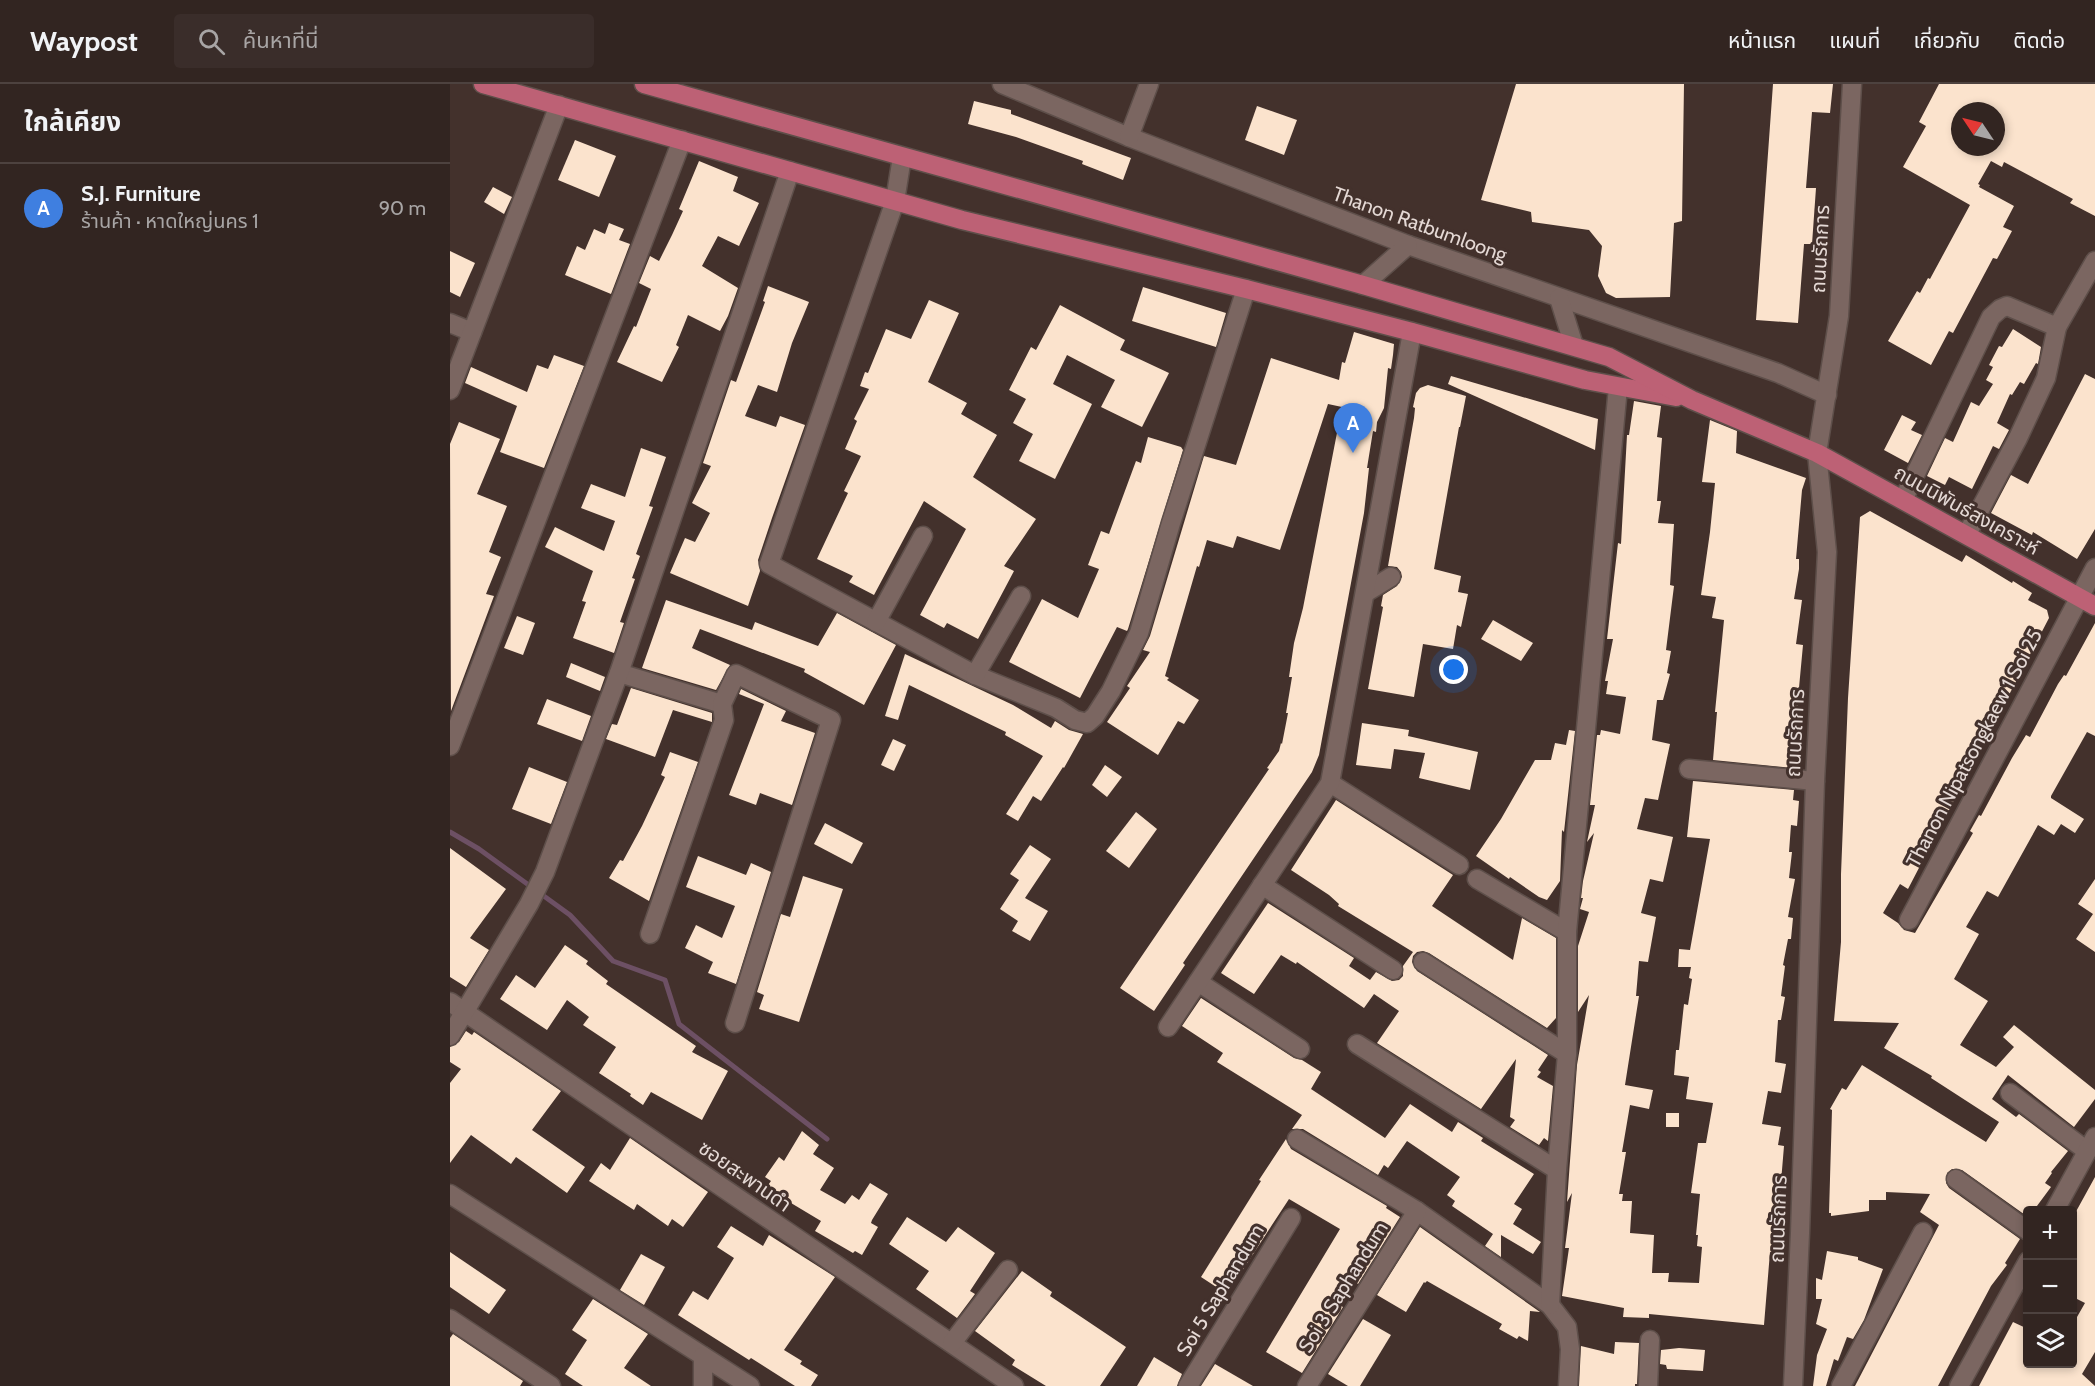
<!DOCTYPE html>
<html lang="th">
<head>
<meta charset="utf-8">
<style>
	body { margin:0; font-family:Cabin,"Noto Sans Thai",sans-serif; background:#3a2d2a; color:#f1f3f6 }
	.controls { position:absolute; right:18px; bottom:18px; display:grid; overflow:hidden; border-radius:6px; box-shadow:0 3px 9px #0003 }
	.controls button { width:54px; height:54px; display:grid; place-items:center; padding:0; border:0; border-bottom:2px solid #4d423f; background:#322521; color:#f1f3f6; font:30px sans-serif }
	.compass { position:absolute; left:1501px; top:18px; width:54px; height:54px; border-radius:50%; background:#322521; box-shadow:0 3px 9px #0003; rotate:305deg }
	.you { position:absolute; left:1004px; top:586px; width:21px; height:21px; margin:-15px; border:4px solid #fff; border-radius:50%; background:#1a73e8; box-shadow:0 0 0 9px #1a73e833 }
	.badge { display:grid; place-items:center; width:39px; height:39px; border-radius:50%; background:#ea580c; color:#fff; font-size:20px; font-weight:700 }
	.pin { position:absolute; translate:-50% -50px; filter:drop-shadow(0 2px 3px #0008) }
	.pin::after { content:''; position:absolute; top:32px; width:21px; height:18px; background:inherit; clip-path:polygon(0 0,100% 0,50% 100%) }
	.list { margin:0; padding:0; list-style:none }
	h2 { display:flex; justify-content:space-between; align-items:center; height:78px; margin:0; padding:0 24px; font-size:26px }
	h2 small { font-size:20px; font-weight:400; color:#a8a5a5 }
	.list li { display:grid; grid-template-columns:39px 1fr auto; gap:18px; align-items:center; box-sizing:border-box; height:90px; padding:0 24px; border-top:2px solid #4d423f }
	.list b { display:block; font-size:22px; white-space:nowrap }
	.list p { margin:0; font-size:20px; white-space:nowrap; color:#a8a5a5 }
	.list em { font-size:20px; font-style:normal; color:#a8a5a5 }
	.icon { flex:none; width:33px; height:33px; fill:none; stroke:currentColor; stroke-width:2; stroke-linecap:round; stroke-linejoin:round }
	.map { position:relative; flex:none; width:1645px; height:1302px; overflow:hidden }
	header { display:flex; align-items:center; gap:36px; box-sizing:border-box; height:84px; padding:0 30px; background:#322521; border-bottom:2px solid #4d423f }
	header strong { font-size:28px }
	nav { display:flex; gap:33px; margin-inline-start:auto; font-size:21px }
	.search { width:420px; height:54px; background:#3a2d2a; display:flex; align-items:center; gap:15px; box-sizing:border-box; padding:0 21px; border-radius:6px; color:#a8a5a5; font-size:22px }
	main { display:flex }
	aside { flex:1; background:#322521 }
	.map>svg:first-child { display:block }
</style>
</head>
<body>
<header>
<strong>Waypost</strong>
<div class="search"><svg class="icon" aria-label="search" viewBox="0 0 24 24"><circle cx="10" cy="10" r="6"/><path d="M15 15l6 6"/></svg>ค้นหาที่นี่</div>
<nav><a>หน้าแรก</a><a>แผนที่</a><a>เกี่ยวกับ</a><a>ติดต่อ</a></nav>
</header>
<main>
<aside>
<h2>ใกล้เคียง<small></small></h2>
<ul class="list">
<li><span class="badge" style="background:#3f7fe0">A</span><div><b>S.J. Furniture</b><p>ร้านค้า · หาดใหญ่นคร 1</p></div><em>90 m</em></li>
</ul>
</aside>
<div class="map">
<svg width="1645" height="1302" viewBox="0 0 1645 1302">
	<rect width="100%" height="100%" fill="#43312c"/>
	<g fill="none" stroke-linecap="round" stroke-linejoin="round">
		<path stroke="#6d5064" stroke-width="5" d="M0,748l29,17 91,66 43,46 52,19 14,44 148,115"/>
	</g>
	<g fill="#fbe3cd" fill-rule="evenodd">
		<path d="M1066,0h168l-2,137 -8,2 -4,74 -54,1 -10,-5 -8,-17 4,-30 -13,-16 -57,-8 -1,-10 -50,-12z"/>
		<path d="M1323,0h60l-3,29 -18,-1 -6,76h10l-4,56h-8l-6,79 -42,-3z"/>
		<path d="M1489,0h156v132l-25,-13 3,-4 -69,-37 -2,5 -11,-6 -13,23 2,1 -1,2 35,19 -11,21 9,4 -15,28 -4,-1 -40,75 -4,-2 -18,34 -43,-24 29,-50 3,2 8,-15 2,1 40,-74 -67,-38 23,-41 -7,-4zM1510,27h36v36h-36z"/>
		<path d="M524,17l37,9v4l120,44 -8,22 -41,-16 1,-3 -67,-24 -48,-13z"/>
		<path d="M807,22l40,14 -13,35 -39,-15z"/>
		<path d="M125,56l41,16 -17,41 -41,-17z"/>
		<path d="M249,77l39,16 -5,14 26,12 -20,43 -21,-10 -16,30 36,22 -10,28 -8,15 -32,-16 -12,30 3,2 -17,35 -45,-20 17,-36 2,1 15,-38 -12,-6 11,-27 9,5 13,-26 11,-24 -4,-2z"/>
		<path d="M43,103l19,10 -8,17 -20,-12z"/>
		<path d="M159,139l15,6 -5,11 11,4 -19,50 -46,-19 12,-29 8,4 9,-21 11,5z"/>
		<path d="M0,167l25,12 -15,34 -10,-5z"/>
		<path d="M318,202l41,16 -17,41 -15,49 -19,-7 -13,31 31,11 4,-11 25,9 -33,93 -14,42 2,11 -12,35 -78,-33 15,-35 10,4 15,-29 -18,-10 19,-37 -8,-3 28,-83 5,2 29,-80 -2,-1z"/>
		<path d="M693,203l83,26 -10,34 -84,-26z"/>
		<path d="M479,216l30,13 -31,69 39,21 -6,11 36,21 -24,42 63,42 -32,47 10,5 -36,68 -31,-16 -3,5 -24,-13 46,-86 -42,-28 -50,94 -25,-13 4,-6 -36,-17 31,-66 -4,-2 17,-35 -16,-7 12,-28 -3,-2 15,-30 -9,-3 5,-14 3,1 18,-44 25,10z"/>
		<path d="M610,221l65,35 -5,10 49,23 -27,54 -41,-20 14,-27 -48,-25 -14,29 39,20 -37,75 -36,-18 14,-27 -20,-11 13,-24 -17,-9 22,-43 5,3z"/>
		<path d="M1563,245l28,18 -3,17 -2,-1 -12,21 -4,-2 -8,13 -2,-1 -13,29 12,7 -10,19 -6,-3 -21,43 -23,-12 -4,8 -18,-9 18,-38 8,4 18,-40 8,4 14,-22 -7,-4 7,-13 -4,-2 10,-19 3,1z"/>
		<path d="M904,248l40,12 -1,11 -2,14 -3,-1 -4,40 -7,14 -1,10 -3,-1 -6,37h2l-5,45 -45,242 -7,17 -129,191 2,2 -31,46 -34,-23 149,-219 -2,-1 12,-17 2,-8 1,1 6,-31h-2l6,-36h-3l5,-34 9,-35 39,-201 -14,-3 -48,146 -43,-14 -4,12 -26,-8 -8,27 -2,-1 -32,110 4,2 -2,2 32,20 -15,24 -6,-3 -20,34 -51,-33 23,-34 -3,-2 23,-34 -7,-2 7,-14 54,-180 32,9 35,-107 68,22 3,-18 3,1z"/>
		<path d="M104,271l30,11 -40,102 -44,-16 17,-46 -52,-23 6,-16 56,25 10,-27 11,4z"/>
		<path d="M1635,290l10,5v150l-18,30 -44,-27 -1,3 -41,-22 20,-38 17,9z"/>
		<path d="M1001,292l147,43 -3,31 -147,-66z"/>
		<path d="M978,301l38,11 -6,31h-1l-25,142 27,7 -3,16 10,2 -7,33 -4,-2 -4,24 -30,-5 -9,53 -46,-8 15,-82 -2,-1 2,-11 14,-9 5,-9 -1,-5 -4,-5 -9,-1 26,-148 1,-10 -2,-1 3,-14 4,-5z"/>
		<path d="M1184,317l27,5 -4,31 5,1 -5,63h4l-3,22 16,1 -4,61 4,1 -8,64 5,1 -4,22 3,1 -7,26h-6l-5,40 18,4 -12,56 -13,-2 -8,31 36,8 -10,45 -13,-3 -9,34 15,4 -8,45 -9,-1 -3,35h3l-14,89 28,5 -4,19 -19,-4 -8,47h4l-7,42h4l-1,7h10l-2,32 24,2 -2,38h17l-1,9 31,1 3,-36 -5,-1 1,-11h-2l4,-41 -9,-1 7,-50h8l7,-40 -27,-4 3,-22 -15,-2 2,-25h3l5,-46 4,1 4,-26 -3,-1 2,-11h-13l1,-18 11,1 20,-111 -23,-2 6,-56 101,9 -1,10 6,1 -2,25 -6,-1 -2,27h3l-3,26 6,1 -7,38 5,1 -2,21h-3l-5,26 2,1 -4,30 4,1 -4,23h-3l-3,42 11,2 -5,29 -13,-2 -6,33 19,3 -3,18 6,1 -8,96 -2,11 -4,-1 -6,73 -115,-11v4l-26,-1 1,-9 -62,-12 7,-48h-4l7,-55 -5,9 10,-137 12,-70 -11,17v-66l11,-34 -9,-3 3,-11h-2l2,-17 11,-48 -7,9 8,-37h-5l7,-70h3l1,-5 19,4 6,-37 -20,-3 2,-13h-3l8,-42h-6l11,-96 3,1 6,-109h2z"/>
		<path d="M1452,331l14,7 -5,8 11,5 -14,28 -24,-13z"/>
		<path d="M1260,336l27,11 -1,22 70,25 -4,12 -6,69h3v10l-5,30 8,1 -6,44 7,1 -6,64 -2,-1 -3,35 3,1 -2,24 -80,-8 4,-48h-2l9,-92 -12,-2 4,-21 -15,-2 9,-63 5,-49 -13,-1z"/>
		<path d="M9,338l41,17 -23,55 30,12 -18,46 12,5 -15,37 8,2 -43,115 -1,-267z"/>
		<path d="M698,353l33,10 2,3 -55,179 -1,2 -10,-4 -37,71 -71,-36 33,-63 36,19 21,-49 -11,-4 13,-34 8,3 27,-73 5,2z"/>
		<path d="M191,364l25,9 -17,49 4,1 -17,47 4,2 -8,22 3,1 -15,43 4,1 -10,30 -41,-15 13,-36 -4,-1 11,-30 -48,-24 10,-20 49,24 11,-30 -34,-13 10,-24 34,13z"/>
		<path d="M1420,427l92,51 4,-7 46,28 1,-2 19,12 -4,7 19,10 2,8 -141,271 -8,-5 -17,29 15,10 6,7 11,3 58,-100 -3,-2 9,-16 2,1 31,-58 14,-23 4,2 28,-53 6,-9 2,1 29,-53v113l-8,-4 -36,64v2l33,21 -9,14 -14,-9 -7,11 -16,-10 -40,72 -11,-6 -21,36 13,7 -25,45 34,22 -28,44 36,22 18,-20 -11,-10 11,-12 81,65v9l-21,28 -66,-52 -16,24 24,18 3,-3 49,37 -17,21 1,1 -7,10 6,4 -17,23h-6v7l-66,-47 -10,-1 -5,4 -1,10 3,5 71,51 -15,24 2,2 -16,21 -53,100h-83l84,-161 -19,-13 10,-18 -44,-2v8h-17v11l-38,5v-3h-2l3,-103 -2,-1 12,-21 4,2 16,-25 124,77 13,-20 -68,-44 1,-2 -48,-28 15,-25 -65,-2 7,-79v-68l7,-176 12,-181z"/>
		<path d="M216,516l86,30 3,-8 63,24 19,-33 59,32 -32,60 -60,-33 1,-3 -105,-40 -8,19 38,17 -14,25 -74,-22z"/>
		<path d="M67,532l18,7 -12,32 -19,-7z"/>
		<path d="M1043,536l40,23 -12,18 -40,-22z"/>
		<path d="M455,570l108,51 38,23 4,-7 14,9 14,4 -19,34 -1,-1 -22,34 -8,-5 -15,25 -12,-7 37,-58 -38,-21 1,-3 -97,-47 -11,35 -13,-4z"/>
		<path d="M121,579l34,14 -5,14 -34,-14z"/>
		<path d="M181,604l81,25v9l-39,-12 -18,47 -49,-18 6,-15 5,1z"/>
		<path d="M291,605l45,22 -5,10 34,12 -23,72 -32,-12 -4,12 -27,-10 35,-91 -25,-10z"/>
		<path d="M97,615l44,17 -9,25 -45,-17z"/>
		<path d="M912,639l47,7 -1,6 70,16 -8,38 -51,-12 6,-25 -31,-4 -3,20 -35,-4z"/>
		<path d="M1119,646l6,1 -11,101 -2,-2 -2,51 -13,19 -8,-3 -29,-20 -1,2 -33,-23 25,-37 34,-59h16l4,-17 11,2z"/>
		<path d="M443,655l13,6 -12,26 -13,-6z"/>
		<path d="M220,668l28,10 -49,139 -40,-23 11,-18 3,1 19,-35 23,-49 -4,-2z"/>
		<path d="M655,681l17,12 -15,20 -15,-12z"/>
		<path d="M79,683l38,15 -16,42 -39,-15z"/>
		<path d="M886,716l117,75 -21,31 81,54 9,-42 34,20v80l-9,10 -118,-75 -6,-2 -6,1 -4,4 -1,6 5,9 131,84 -10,15 3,2 -4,5 16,9 -5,55 -4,-3 -5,7 -29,-18 5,-7 -5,-3 6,-58 -35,50 -104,-66 22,-32 -25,-17 -10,14 -67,-46 -1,2 -15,-9 -27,39 -33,-21 47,-70 86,55 -5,8 21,14 6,-8 16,9 7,-1 4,-4v-10l10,-14 -75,-46 1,-2 -10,-9 -38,-25z"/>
		<path d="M686,728l21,17 -28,39 -23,-17z"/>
		<path d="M375,739l38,20 -11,21 -38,-20z"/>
		<path d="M580,761l21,14 -26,39 23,13 -18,30 -18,-10 6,-10 -18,-12 19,-29 -9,-6z"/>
		<path d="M0,764l56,41 -36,49 19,12 -23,37 -16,-10z"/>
		<path d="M248,772l48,19 5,-12 20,9 -35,112 -28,-11 5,-11 -28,-14 11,-23 26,13 13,-32 -49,-19z"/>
		<path d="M353,792l40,13 -44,133 -40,-13 5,-14 -7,-3 24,-78 9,3z"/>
		<path d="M1645,795v73l-19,-13 17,-25 -15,-10z"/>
		<path d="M115,861l23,16 -2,3 22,17 -2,3 90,62 -4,6 36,19 -26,49 -51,-28 -8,13 -13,-9 1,-2 -32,-21 17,-26 -33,-22 6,-8 -22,-17 -20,30 -47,-31 16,-24 19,13z"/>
		<path d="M751,914l93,60 8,2 19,12 -10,17 74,49 25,-34 42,28 6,-10 25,16 -2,3 53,33 -20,30 8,5 -9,15 28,18 -8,12 -32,-19v22l-16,-11 8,-12 -41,-28 3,-5 -8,-6 13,-18 -53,-36 -19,27 -4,-3 -6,10 -75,-46h-11l10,-14 -85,-53 6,-9 -41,-27z"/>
		<path d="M16,947l6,4 2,-3 87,59 -29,39 53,37 -18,26 -51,-36 -5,7 -40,-29 -21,28v-80l11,-14 -11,-7v-15l9,-5z"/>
		<rect x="1216" y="1029" width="13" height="14"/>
		<path d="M352,1047l17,14 -6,9 21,14 -14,22 25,14 7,-9 7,5 11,-17 18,11 -16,26 -1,3 7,4 -16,28 -7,-4 -2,2 -38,-22 6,-10 -55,-33 5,-7 -6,-4 14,-20 5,4z"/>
		<path d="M180,1054l78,54 -25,35 -11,-8 -4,7 -31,-22 -3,6 -45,-29 12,-18 9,7z"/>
		<path d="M836,1055l5,10 96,57 -1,2 14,9 -42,67 -2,-2 -15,24 2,1 -41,66 -36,-21 74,-123 -51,-30 -62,95 -26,-17 60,-96 -2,-1z"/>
		<path d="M1645,1093v175l-13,22 13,12h-116l34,-64 15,7v35h45v-40l12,-21 -12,-6v-80z"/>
		<path d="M457,1133l39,25 12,-15 37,26 -25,38 5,3 -18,24 -41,-29 13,-18 -40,-27z"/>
		<path d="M281,1142l32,20 6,-11 66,42 -51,73 18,11 -2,3 18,11 -7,11h-16l-44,-28 -2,2 -71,-45 15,-24 15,9 26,-42 -17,-11z"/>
		<path d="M970,1143l120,85 -10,-1 -2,30 -9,-5 -2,3 -18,-10 3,-5 -75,-43 -2,2 -1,-1 -18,30 -29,-17z"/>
		<path d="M1377,1167l31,6v3l25,9 -19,51 -11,19 -6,-2 -9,24 -4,-2 -8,27h-13l4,-31 10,-26 -11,-5 6,-25h-6v-21l6,2z"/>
		<path d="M0,1168l56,38 -17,24 -39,-27z"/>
		<path d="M191,1170l24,13 -21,38 -24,-15z"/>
		<path d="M572,1187l30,21 -2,4 76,51 -26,39h-54l-34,-21 3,-5 -40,-29z"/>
		<path d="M143,1215l55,35 -24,34 27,18h-68l-18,-12 22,-34 -15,-10z"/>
		<path d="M913,1235l28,16 -31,51h-12l-20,-12z"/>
		<path d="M3,1250l70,47 -3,5h-70v-48z"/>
		<path d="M1165,1258l24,1 -2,41h-2v2h-56l2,-40 33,8z"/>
		<path d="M1229,1264l26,2 -2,21 -36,-2 -1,-4 -6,-1 1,-14z"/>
		<path d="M704,1273l28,17 -5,12h-40z"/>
		<path d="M765,1280l38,22h-52z"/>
	</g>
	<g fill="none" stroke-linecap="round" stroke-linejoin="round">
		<g stroke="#5e4f4a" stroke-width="21">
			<g id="minor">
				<path d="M552,0l127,53 279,108 370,128 49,22"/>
				<path d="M679,53l20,-53"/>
				<path d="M452,73l-7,44 -126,363 206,111 81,33 19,12 12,3 8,-7 16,-25 28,-58 32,-110 75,-234"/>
				<path d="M913,201l45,-40"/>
				<path d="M1109,214l15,48"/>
				<path d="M0,239l22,9"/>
				<path d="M0,306l109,-285"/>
				<path d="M1453,416l88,-183 9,-8 7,-3 50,21"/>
				<path d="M1517,450l51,-96 28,-60 11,-51 38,-66"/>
				<path d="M915,509l26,-16"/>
				<path d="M426,538l47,-86"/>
				<path d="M169,589l103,31"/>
				<path d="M525,591l46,-79"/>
				<path d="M0,662l232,-606"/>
				<path d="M1239,685l126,12"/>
				<path d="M880,699l129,82"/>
				<path d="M1027,795l90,53"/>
				<path d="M812,801l131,85"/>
				<path d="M1459,836l186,-352"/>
				<path d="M200,850l74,-214 -2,-16 14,-30 95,46 -96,303"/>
				<path d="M973,878l144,92"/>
				<path d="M748,898l102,67"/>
				<path d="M0,918l564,384"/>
				<path d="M718,943l162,-244 82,-451"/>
				<path d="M0,952l79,-132 16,-32 74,-199 171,-502"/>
				<path d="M907,960l200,126"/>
				<path d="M1560,1009l77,58"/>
				<path d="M847,1055l120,72 133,94 17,22 3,22 -2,37"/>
				<path d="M1506,1095l72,52"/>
				<path d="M0,1110l300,192"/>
				<path d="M1605,1126l40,-73"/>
				<path d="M1100,1221l7,-135 10,-116v-122l51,-545"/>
				<path d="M0,1235l101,67"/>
				<path d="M502,1259l56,-73"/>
				<path d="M253,1302v-30"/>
				<path d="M738,1302l103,-168"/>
				<path d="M857,1302l110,-175"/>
				<path d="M1198,1302l2,-46"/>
				<path d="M1343,1302l7,-153 15,-452 12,-229 -10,-99 22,-137 13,-232"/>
				<path d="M1391,1302l82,-154"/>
				<path d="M1509,1302l69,-125"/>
			</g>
		</g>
		<g stroke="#5e4f4a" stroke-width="21">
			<g id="major">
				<path d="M33,0l479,136 284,69 166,43 173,48 91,17"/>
				<path d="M194,0l719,201 246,72 83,43 125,53 278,153"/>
			</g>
		</g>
		<use href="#minor" stroke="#7b6661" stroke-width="18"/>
		<use href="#major" stroke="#bd6175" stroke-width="18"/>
	</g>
	<g text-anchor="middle" stroke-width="6" stroke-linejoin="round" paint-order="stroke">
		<g font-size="20" fill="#e5d9d5" stroke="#43312c">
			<text transform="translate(970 140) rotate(20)" y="7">Thanon Ratbumloong</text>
			<text transform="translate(1370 165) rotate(-87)" y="7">ถนนรัถการ</text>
			<text transform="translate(1517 426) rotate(29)" y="7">ถนนนิพันธ์สงเคราะห์</text>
			<text transform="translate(1345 649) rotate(-87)" y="7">ถนนรัถการ</text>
			<text transform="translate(1524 664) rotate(-62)" y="7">Thanon Nipatsongkaew 1 Soi 25</text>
			<text transform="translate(295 1092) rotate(35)" y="7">ซอยสะพานดำ</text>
			<text transform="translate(1328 1135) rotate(-88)" y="7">ถนนรัถการ</text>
			<text transform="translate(893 1203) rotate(-58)" y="7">Soi 3 Saphandum</text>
			<text transform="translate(770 1206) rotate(-59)" y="7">Soi 5 Saphandum</text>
		</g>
	</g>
</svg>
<div class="controls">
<button>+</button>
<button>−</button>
<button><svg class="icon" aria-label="layers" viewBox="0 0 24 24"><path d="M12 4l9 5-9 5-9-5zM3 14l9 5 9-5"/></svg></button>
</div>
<svg class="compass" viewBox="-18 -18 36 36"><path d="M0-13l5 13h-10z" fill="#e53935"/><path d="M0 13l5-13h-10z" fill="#a8a5a5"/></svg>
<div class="you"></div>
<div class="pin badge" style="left:903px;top:369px;background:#3f7fe0">A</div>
</div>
</main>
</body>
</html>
